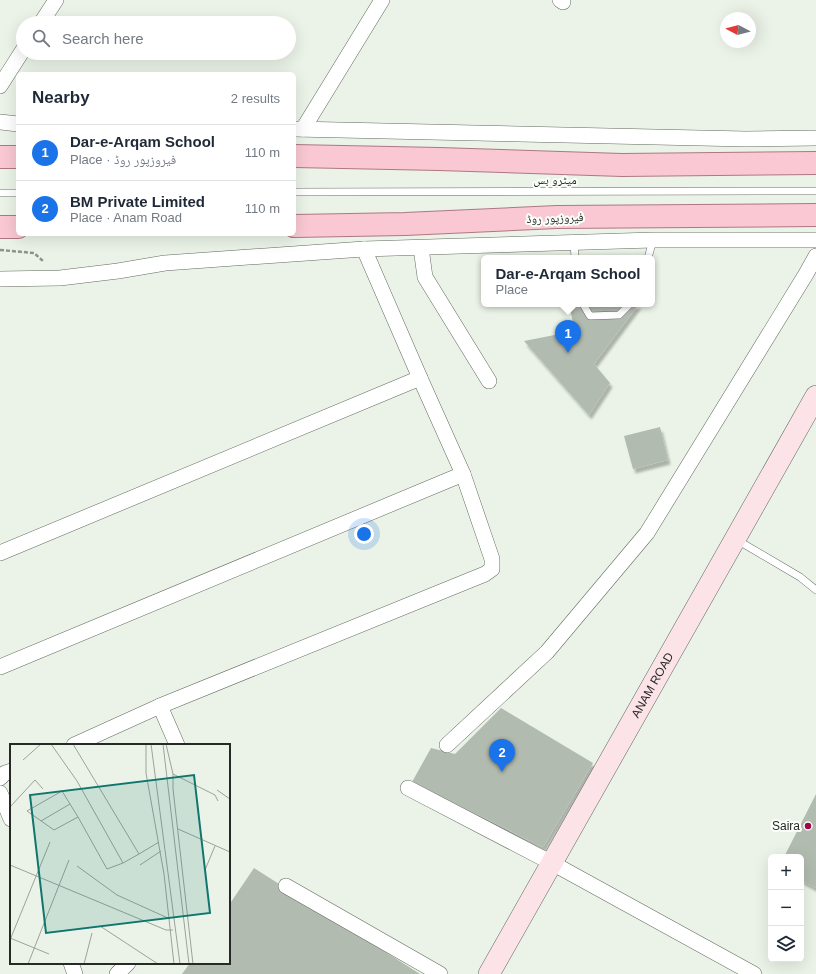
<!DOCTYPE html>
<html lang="en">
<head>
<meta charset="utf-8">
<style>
	body { margin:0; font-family:Arial,"Noto Naskh Arabic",sans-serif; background:#f6f6f7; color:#1f2937 }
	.controls { position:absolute; right:12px; bottom:12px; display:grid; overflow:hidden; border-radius:6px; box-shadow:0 4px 16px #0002 }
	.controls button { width:36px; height:36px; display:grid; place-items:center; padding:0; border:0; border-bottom:1px solid #e0e1e3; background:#fff; color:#1f2937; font:20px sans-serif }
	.compass { position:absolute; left:720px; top:12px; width:36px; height:36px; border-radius:50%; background:#fff; box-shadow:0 4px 16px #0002; rotate:277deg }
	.you { position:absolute; left:364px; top:534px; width:14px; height:14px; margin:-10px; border:3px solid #fff; border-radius:50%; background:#1a73e8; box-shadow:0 0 0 6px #1a73e833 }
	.badge { display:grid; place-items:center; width:26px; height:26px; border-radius:50%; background:#1a73e8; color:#fff; font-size:13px; font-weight:700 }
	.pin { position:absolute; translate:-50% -33px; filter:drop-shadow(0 1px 2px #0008) }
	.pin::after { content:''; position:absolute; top:21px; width:14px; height:12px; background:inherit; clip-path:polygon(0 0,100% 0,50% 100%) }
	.popup { position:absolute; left:481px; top:255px; width:174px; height:52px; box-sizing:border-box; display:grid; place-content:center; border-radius:6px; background:#fff; filter:drop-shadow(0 1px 3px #0005); font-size:13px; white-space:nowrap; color:#747a83 }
	.popup b { font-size:15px; color:#1f2937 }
	.popup::after { content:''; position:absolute; left:50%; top:100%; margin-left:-8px; border:8px solid transparent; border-top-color:#fff }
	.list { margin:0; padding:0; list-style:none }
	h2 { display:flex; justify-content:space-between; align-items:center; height:52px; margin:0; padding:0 16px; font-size:17px }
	h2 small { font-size:13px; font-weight:400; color:#747a83 }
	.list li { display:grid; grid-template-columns:26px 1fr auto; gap:12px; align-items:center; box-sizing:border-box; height:56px; padding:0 16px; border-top:1px solid #e0e1e3 }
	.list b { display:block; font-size:15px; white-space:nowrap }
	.list p { margin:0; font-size:13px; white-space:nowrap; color:#747a83 }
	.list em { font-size:13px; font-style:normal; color:#747a83 }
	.icon { flex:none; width:22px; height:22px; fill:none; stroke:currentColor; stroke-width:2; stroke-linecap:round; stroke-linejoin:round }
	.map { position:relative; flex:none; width:816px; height:974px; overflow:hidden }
	.search { position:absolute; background:#fff; box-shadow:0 4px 16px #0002; left:16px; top:16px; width:280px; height:44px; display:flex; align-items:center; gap:10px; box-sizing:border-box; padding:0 14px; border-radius:22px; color:#747a83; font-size:15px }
	.panel { position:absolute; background:#fff; box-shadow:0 4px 16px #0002; left:16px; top:72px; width:280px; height:164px; border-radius:6px }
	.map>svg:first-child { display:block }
</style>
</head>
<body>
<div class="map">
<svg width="816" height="974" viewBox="0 0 816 974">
	<defs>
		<filter id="shadow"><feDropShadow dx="2.5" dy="4.5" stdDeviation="1" flood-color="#0004"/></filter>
	</defs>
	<rect width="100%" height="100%" fill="#ebf3e8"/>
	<g fill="#b2bbb0" filter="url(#shadow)">
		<path d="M569,304h70l-45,60 16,19 -21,32 -65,-74 51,-10z"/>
		<path d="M660,427l8,33 -35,9 -9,-33z"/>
		<path d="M501,708l92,55 -50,84 -131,-65 19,-34 24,6z"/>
		<path d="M816,794v94l-15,-8v-23h-17z"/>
		<path d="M254,868l166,106h-238l8,-11h39v-58z"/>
	</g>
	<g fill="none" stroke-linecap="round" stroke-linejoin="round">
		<g stroke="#636b61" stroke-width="8">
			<g id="lane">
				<path d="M294,192l522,-1"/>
				<path d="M0,193h18"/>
				<path d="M574,243l1,15"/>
				<path d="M648,258l5,-18"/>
				<path d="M583,304l7,12 29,-1 11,-11"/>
				<path d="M737,540l63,37 16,13"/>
			</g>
		</g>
		<g stroke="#636b61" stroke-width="16">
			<g id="street">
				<path d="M560,0l3,2"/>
				<path d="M41,23l15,-23"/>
				<path d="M0,86l23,-36"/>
				<path d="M0,122l18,2"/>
				<path d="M294,129l452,10 70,-1"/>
				<path d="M303,129l79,-129"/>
				<path d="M421,248l4,29 64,104"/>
				<path d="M0,279l60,-1 58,-7 47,-8 199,-14 289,-9h163"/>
				<path d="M0,553l420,-175 -56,-129"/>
				<path d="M0,667l463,-193 -43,-96"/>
				<path d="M160,706l17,39"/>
				<path d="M74,745l86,-39 325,-132 7,-5v-10l-29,-85"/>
				<path d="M447,745l100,-93 100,-119 159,-259 10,-18"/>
				<path d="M0,778l5,-5 6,-2"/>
				<path d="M408,788l144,75 202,111"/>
				<path d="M0,793l11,26"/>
				<path d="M286,886l154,88"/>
				<path d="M71,963l4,11"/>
				<path d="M117,974l11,-11"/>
			</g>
		</g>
		<g stroke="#636b61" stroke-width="22">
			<g id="secondary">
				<path id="s1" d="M489,974l327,-578"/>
			</g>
		</g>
		<g stroke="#ad7882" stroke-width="24">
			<g id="primary">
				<path d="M294,156l145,3 183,6 194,-2"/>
				<path d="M0,157h18"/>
				<path d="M294,226l111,-2 152,-7 259,-2"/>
				<path d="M0,227h18"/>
			</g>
		</g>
		<path stroke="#8d938b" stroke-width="2.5" stroke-dasharray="4 2" stroke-linecap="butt" d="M0,250l34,3 10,9"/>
		<use href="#lane" stroke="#fff" stroke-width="7"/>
		<use href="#street" stroke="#fff" stroke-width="15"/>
		<use href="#secondary" stroke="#fce3e8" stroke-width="21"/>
		<use href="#primary" stroke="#f9c8d2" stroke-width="22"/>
	</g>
	<circle fill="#a00548" stroke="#fbfffa" stroke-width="1.5" cx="808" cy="826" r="4"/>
	<g text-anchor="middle" stroke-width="4" stroke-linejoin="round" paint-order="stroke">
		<g font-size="12" fill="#262925" stroke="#fbfffa">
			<text x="555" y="184">میٹرو بس</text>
			<text transform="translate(555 218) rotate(-2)" y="4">فیروزپور روڈ</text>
			<text dy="4" stroke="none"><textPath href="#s1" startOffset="332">ANAM ROAD</textPath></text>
		</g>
		<g font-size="12" fill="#262925" stroke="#fbfffa" text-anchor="end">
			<text x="800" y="830">Saira</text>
		</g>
	</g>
	<g transform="translate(10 744)">
		<rect width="220" height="220" fill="#ebf3e8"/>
		<path fill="none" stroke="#9ca29a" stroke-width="1" d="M41,0l26,37 46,82 16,-9M63,0l66,110 20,-12M136,0v29l18,101 10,90M141,0l29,220M153,0l26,220M156,0l7,30v15l20,175M13,16l18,-16M163,30l42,21 3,6M207,46l13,9M0,63l25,-27 8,9M68,73l-16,-26 -35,20 27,19 24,-13 29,52 16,-6M31,77l29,-17M168,85l52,23M0,121l156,65h7M130,121l21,-14M67,122l40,29 53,24M195,126l10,-24M90,182l58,38M0,194l39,16M0,196l40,-98M18,220l41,-104M74,220l8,-31"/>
		<path fill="#0f766e" fill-opacity="0.15" stroke="#0f766e" stroke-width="2" d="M184,31l16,138 -164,20 -16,-138z"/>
		<rect width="220" height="220" fill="none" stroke="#262925" stroke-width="2"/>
	</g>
</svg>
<div class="controls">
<button>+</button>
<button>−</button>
<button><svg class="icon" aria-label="layers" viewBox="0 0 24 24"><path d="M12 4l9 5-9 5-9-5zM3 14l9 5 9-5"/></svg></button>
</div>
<svg class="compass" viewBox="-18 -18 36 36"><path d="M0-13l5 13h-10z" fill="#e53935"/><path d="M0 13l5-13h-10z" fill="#747a83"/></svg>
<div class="you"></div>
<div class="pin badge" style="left:568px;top:353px">1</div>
<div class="popup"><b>Dar-e-Arqam School</b>Place</div>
<div class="pin badge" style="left:502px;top:772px">2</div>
<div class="search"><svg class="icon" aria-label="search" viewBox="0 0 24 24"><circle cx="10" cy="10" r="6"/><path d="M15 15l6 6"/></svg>Search here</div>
<section class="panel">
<h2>Nearby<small>2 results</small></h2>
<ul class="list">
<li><span class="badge">1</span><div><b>Dar-e-Arqam School</b><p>Place · فیروزپور روڈ</p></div><em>110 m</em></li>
<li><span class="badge">2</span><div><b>BM Private Limited</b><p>Place · Anam Road</p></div><em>110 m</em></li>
</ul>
</section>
</div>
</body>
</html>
